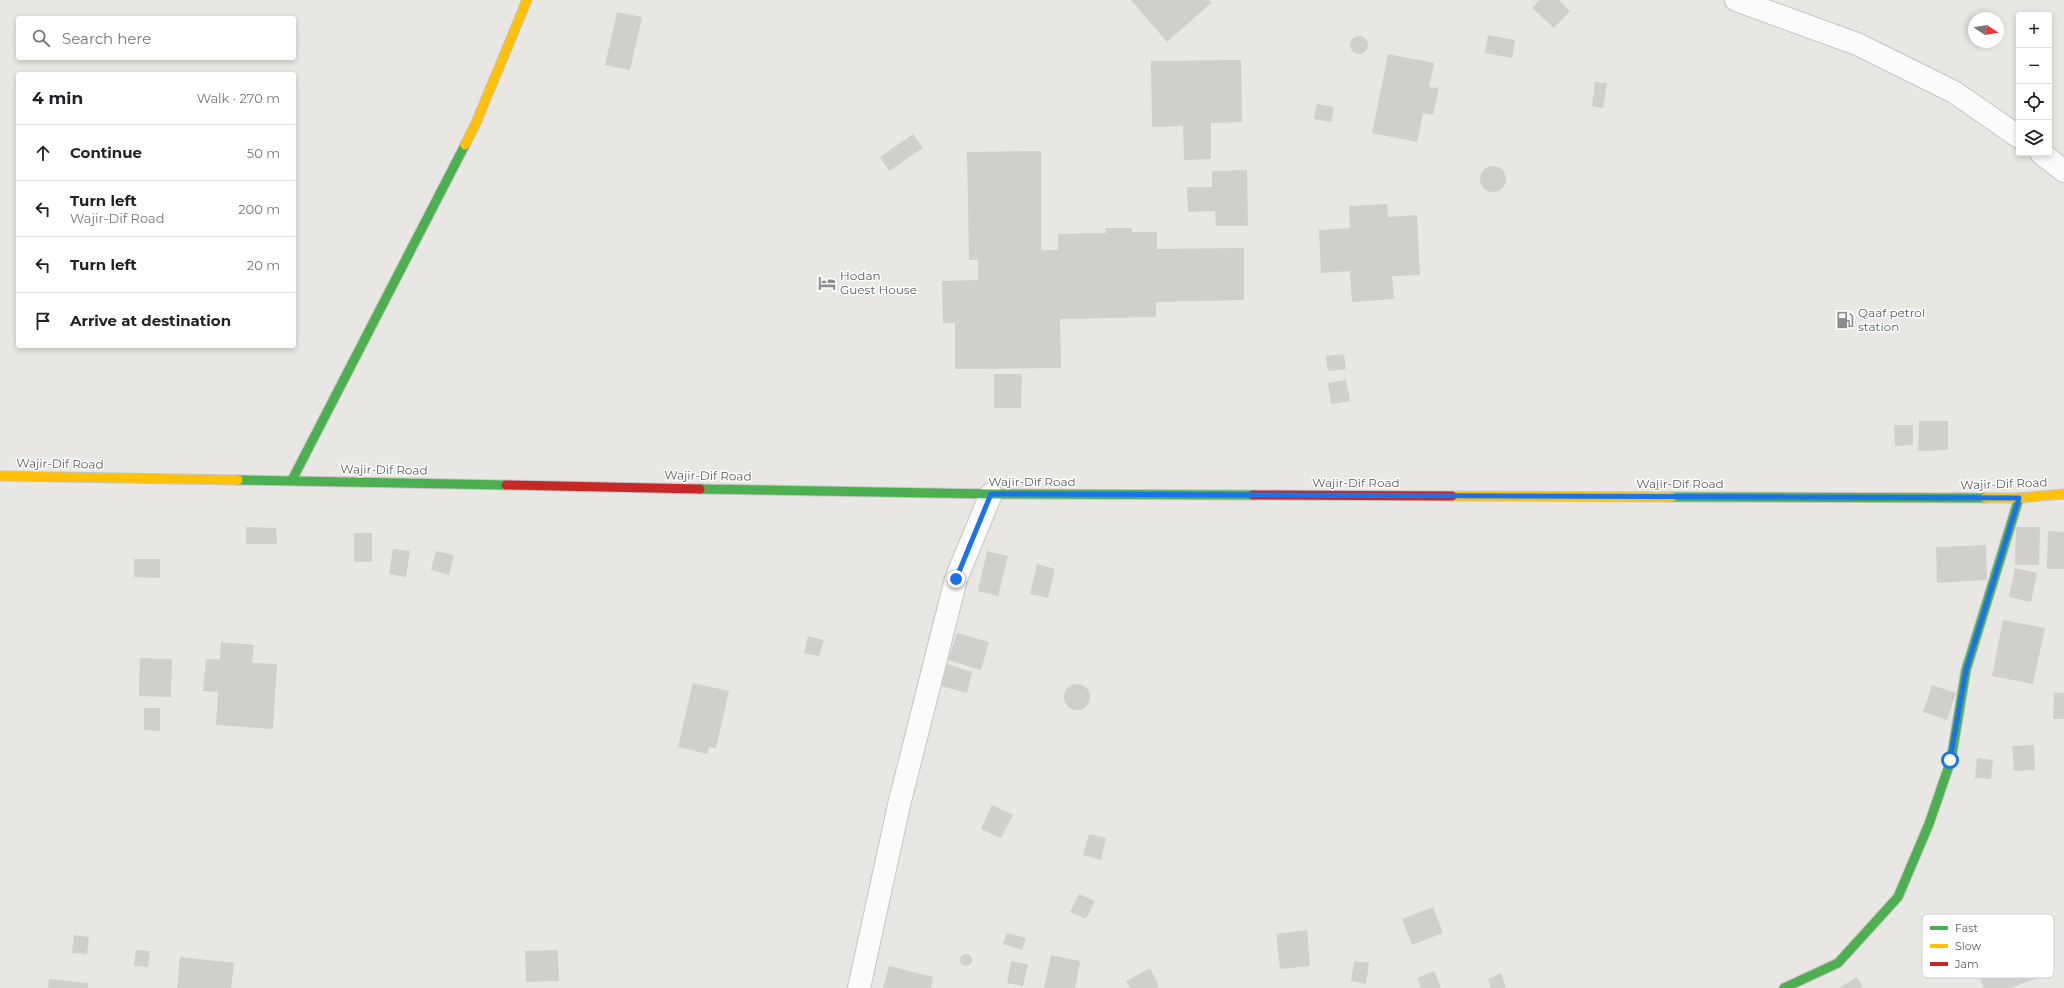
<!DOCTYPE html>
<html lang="en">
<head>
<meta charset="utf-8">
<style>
	body { margin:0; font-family:Montserrat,sans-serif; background:#f6f6f6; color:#202124 }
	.controls { position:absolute; right:12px; top:12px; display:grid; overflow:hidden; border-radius:4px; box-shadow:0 2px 6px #0003 }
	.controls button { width:36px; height:36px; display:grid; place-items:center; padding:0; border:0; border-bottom:1px solid #e0e0e0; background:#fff; color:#202124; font:20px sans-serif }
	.compass { position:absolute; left:1968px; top:12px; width:36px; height:36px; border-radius:50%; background:#fff; box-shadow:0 2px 6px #0003; rotate:102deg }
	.stop { position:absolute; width:12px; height:12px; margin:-9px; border:3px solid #1a73e8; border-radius:50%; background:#fff }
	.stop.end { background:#1a73e8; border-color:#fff; box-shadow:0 1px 4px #0008 }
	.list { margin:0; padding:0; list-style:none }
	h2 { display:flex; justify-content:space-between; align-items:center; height:52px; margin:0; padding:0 16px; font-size:17px }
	h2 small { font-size:13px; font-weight:400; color:#757577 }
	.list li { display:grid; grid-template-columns:26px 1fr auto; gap:12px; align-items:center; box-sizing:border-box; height:56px; padding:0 16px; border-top:1px solid #e0e0e0 }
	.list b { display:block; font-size:15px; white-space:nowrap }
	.list p { margin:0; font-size:13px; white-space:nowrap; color:#757577 }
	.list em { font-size:13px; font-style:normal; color:#757577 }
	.icon { flex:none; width:22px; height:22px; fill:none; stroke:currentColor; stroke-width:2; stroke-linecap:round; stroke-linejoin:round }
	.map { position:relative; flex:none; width:2064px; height:988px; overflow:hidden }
	.search { position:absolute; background:#fff; box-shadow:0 2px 6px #0003; left:16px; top:16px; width:280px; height:44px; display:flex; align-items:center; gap:10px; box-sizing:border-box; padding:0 14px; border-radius:4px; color:#757577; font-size:15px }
	.panel { position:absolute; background:#fff; box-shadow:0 2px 6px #0003; left:16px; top:72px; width:280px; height:276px; border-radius:4px }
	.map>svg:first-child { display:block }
</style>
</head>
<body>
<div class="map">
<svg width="2064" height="988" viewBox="0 0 2064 988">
	<rect width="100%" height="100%" fill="#e9e7e3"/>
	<g fill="#d0cfcc">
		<path d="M1131,0h78l2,3 -44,39z"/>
		<path d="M1539,0h20l11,11 -16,17 -22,-20z"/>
		<path d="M617,12l25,5 -12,53 -25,-5z"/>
		<path d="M1488,35l27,5 -3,18 -27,-5z"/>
		<circle cx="1359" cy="45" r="9"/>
		<path d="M1388,54l46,9 -5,24 10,1 -6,27 -10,-2 -6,29 -45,-9z"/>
		<path d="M1241,60l1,62 -31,1v36l-27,1 -1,-34 -31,1 -1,-66z"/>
		<path d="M1595,82l12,1 -4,25 -11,-2z"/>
		<path d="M1317,104l17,3 -3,15 -17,-3z"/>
		<path d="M913,134l10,14 -34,23 -9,-14z"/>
		<path d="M1041,151v99h17v-16l48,-1v-5h26v4h25v17l87,-1v52l-88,2v15l-96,2 1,49 -106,1v-46h-12l-1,-42 36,-1v-20h-9l-2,-108z"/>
		<circle cx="1493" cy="179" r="13"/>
		<path d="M1247,170l1,56h-32l-1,-15 -27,1 -1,-25h25v-16z"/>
		<path d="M1387,204l1,13 29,-2 3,60 -28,1 2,23 -42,3 -2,-31 -29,2 -2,-43 31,-2 -1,-22z"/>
		<path d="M1344,354l2,15 -18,2 -2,-15z"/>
		<path d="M994,374h28l-1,34h-27z"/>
		<path d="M1346,380l4,21 -19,3 -3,-21z"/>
		<path d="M1919,421h29v29l-30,1z"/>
		<path d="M1894,425h19v20l-18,1z"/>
		<path d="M246,527l30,1 1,16h-31z"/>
		<path d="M2016,527h24l-1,38h-24z"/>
		<path d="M2048,531l16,1v37h-17z"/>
		<rect x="354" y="533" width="18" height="29"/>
		<path d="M1986,545l1,35 -50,3 -1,-36z"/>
		<path d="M393,549l17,2 -4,26 -17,-3z"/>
		<path d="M436,551l18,4 -5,20 -18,-5z"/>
		<path d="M987,551l21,5 -10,40 -20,-5z"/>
		<path d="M134,559h26v19l-26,-1z"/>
		<path d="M1037,564l18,5 -7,29 -18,-4z"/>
		<path d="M2015,568l22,5 -6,29 -22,-5z"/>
		<path d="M2003,620l42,8 -12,56 -41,-8z"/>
		<path d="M957,633l32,9 -8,28 -33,-10z"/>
		<path d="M808,636l16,4 -5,16 -15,-3z"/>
		<path d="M221,642l33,3 -2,18 25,1 -4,65 -57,-4 2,-33 -15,-1 3,-32h14z"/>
		<path d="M140,658l32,1 -1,38 -32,-1z"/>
		<path d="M947,664l25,8 -5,21 -26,-7z"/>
		<path d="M693,683l36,8 -13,57 -7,-1 -1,7 -30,-7z"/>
		<circle cx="1077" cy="697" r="13"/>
		<path d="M1932,685l24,8 -9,27 -24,-8z"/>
		<path d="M2054,692l10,1v26h-11z"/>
		<path d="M144,708h16v23l-16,-1z"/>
		<path d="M2034,745l1,25 -21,1 -2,-25z"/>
		<path d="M1977,758l16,2 -2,19 -16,-1z"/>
		<path d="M992,805l21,10 -12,23 -20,-9z"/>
		<path d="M1089,834l17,4 -5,22 -18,-5z"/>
		<path d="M1079,894l16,7 -9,18 -16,-7z"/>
		<path d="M1433,907l10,26 -31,12 -10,-26z"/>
		<path d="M1307,930l3,36 -30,3 -4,-35z"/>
		<path d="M1007,933l19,5 -4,12 -19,-6z"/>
		<path d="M74,935l15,2 -2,17 -15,-1z"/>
		<path d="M2032,944l11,32 -33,12h-26l-9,-24z"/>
		<path d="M136,950l14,1 -2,16 -14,-1z"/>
		<path d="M558,950l1,31 -33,1 -1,-31z"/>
		<circle cx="966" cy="960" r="6"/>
		<path d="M1051,955l29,6 -5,27h-31z"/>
		<path d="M180,957l54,6 -3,25h-54z"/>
		<path d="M1011,961l17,3 -5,22 -16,-3z"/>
		<path d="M1354,961l15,2 -3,21 -15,-3z"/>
		<path d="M889,966l44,11 -2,11h-48z"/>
		<path d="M1150,968l9,18 -3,2h-26l-4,-7z"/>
		<path d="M1434,971l7,17h-20l-4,-10z"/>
		<path d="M1501,973l5,15h-15l-3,-9z"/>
		<path d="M1857,977l6,11h-24z"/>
		<path d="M49,979l39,4v5h-40z"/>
	</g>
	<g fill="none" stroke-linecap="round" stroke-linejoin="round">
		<g stroke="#c4c4c4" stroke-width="24">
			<g id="street">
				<path d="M1736,0l121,44 97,48 65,45"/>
				<path d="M2041,153l23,18"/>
				<path d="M859,988l40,-183 57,-226 35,-85"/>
			</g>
		</g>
		<g stroke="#c5c5c5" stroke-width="11">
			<g id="fast">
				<path d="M238,480l268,5"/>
				<path d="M292,480l173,-335"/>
				<path d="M700,489l291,5 262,1"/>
				<path d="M1672,497l313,1"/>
				<path d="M1784,988l54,-25 60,-66 31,-73 22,-64 15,-90 53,-172"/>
			</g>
		</g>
		<g stroke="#c5c5c5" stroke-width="11">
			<g id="slow">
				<path d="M465,145l11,-22 51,-123"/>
				<path d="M0,476l238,4"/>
				<path d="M1452,496l220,1"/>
				<path d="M1985,498h34l45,-4"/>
			</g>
		</g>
		<g stroke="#c5c5c5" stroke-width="11">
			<g id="jam">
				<path d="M506,485l194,4"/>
				<path d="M1253,495l199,1"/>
			</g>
		</g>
		<use href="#street" stroke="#fcfbfb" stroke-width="22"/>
		<use href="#fast" stroke="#4caf50" stroke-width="9"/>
		<use href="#slow" stroke="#ffc107" stroke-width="9"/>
		<use href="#jam" stroke="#c62828" stroke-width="9"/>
	</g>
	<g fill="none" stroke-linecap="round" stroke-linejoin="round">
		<path stroke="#1a73e8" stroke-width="5" d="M956,579l35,-85 1028,4 -53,172 -16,90"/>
	</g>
	<defs>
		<g id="hotel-bare" transform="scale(1.38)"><path d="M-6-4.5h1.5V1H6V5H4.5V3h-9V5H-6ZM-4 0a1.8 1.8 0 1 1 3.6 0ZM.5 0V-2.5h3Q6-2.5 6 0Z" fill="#8b8d8e" stroke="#fff" stroke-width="2.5" paint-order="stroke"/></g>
		<g id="fuel-bare" transform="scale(1.38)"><path d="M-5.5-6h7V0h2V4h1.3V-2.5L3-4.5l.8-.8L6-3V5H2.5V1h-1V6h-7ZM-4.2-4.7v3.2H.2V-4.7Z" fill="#8b8d8e" stroke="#fff" stroke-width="2.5" paint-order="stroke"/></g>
	</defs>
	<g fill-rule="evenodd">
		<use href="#hotel-bare" x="827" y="283"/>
		<use href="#fuel-bare" x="1845" y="320"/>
	</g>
	<g text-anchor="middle" stroke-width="3" stroke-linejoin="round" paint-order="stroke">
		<g font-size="12" fill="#595d60" stroke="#fff" text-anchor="start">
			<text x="840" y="280">Hodan<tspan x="840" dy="14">Guest House</tspan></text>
			<text x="1858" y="317">Qaaf petrol<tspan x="1858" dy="14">station</tspan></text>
		</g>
		<g font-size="12" fill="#595d60" stroke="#fff">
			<text transform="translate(60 464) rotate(1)" y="4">Wajir-Dif Road</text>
			<text transform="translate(384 470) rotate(1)" y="4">Wajir-Dif Road</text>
			<text transform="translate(708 476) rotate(1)" y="4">Wajir-Dif Road</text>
			<text x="1032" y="486">Wajir-Dif Road</text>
			<text x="1356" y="487">Wajir-Dif Road</text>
			<text x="1680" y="488">Wajir-Dif Road</text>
			<text transform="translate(2004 484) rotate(-2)" y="4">Wajir-Dif Road</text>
		</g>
	</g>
	<rect x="1922" y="914" width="132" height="64" rx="6" fill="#fff" stroke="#cdcecf" stroke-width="1"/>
	<rect x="1930" y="926" width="18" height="4" fill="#4caf50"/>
	<rect x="1930" y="944" width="18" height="4" fill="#ffc107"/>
	<rect x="1930" y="962" width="18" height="4" fill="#c62828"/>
	<g font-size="11" fill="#595d60">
		<text x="1955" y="932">Fast</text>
		<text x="1955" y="950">Slow</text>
		<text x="1955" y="968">Jam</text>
	</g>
</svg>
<div class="controls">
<button>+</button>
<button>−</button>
<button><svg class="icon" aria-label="locate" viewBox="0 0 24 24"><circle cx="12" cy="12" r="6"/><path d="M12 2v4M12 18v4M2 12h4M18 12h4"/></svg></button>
<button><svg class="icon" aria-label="layers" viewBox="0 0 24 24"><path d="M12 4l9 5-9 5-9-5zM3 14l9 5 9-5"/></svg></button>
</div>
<svg class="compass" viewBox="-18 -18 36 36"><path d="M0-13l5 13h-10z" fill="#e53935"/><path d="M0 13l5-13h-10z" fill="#757577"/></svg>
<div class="stop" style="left:1950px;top:760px"></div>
<div class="stop end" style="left:956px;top:579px"></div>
<div class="search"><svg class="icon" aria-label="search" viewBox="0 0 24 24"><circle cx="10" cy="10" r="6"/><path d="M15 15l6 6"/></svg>Search here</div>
<section class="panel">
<h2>4 min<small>Walk · 270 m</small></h2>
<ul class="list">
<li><svg class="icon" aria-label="ahead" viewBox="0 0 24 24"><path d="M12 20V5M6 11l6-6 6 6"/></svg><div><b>Continue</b></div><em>50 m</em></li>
<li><svg class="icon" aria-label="left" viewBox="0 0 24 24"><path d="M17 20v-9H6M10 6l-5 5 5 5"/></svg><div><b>Turn left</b><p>Wajir-Dif Road</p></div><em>200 m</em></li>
<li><svg class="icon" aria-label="left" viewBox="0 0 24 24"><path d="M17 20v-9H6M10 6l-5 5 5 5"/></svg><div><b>Turn left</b></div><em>20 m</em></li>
<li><svg class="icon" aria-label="arrive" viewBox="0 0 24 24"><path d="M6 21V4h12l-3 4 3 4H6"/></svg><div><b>Arrive at destination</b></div></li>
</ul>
</section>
</div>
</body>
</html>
